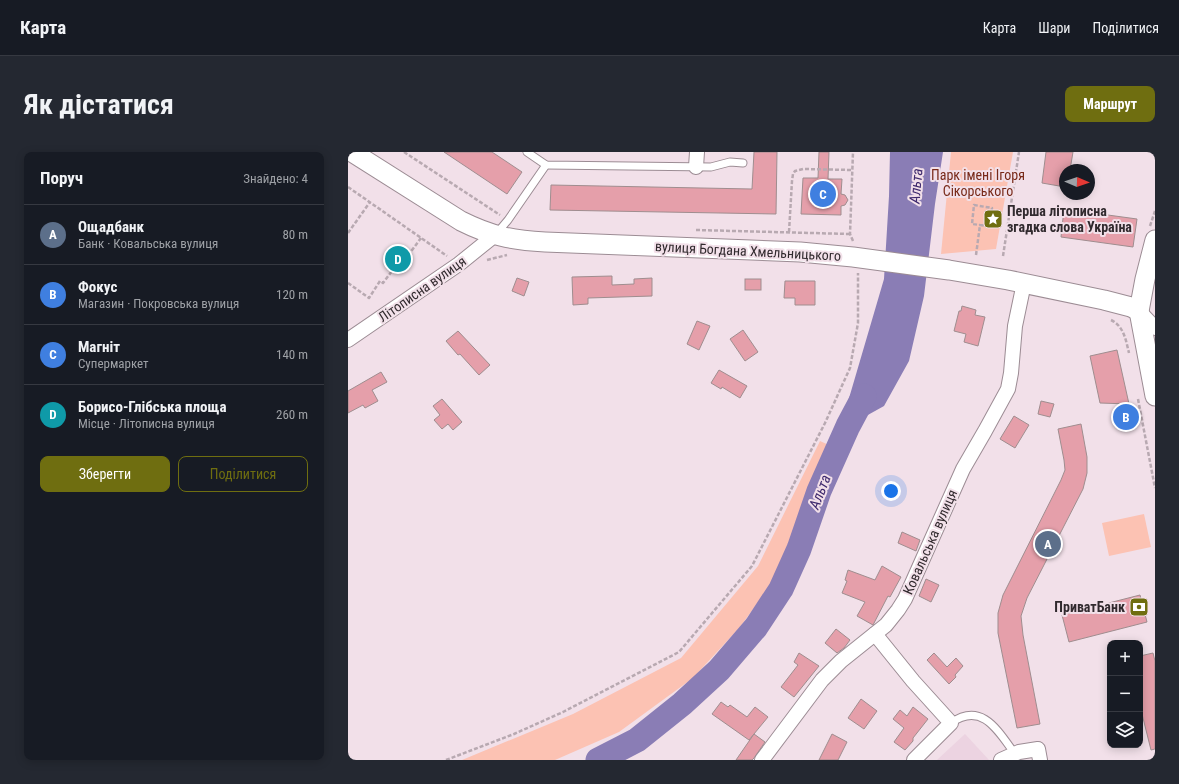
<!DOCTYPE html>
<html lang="uk">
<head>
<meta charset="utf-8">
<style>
	body { margin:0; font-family:"Roboto Condensed",sans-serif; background:#242831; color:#f1f3f6 }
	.controls { position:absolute; right:12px; bottom:12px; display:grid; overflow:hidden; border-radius:8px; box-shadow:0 2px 10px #0003 }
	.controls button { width:36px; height:36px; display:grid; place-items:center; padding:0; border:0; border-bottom:1px solid #363941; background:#171b24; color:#f1f3f6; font:20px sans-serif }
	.compass { position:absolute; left:711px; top:12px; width:36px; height:36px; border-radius:50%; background:#171b24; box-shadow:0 2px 10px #0003; rotate:92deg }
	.you { position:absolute; left:543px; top:339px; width:14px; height:14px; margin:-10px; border:3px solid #fff; border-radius:50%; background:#1a73e8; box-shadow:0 0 0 6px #1a73e833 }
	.badge { display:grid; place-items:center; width:26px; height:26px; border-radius:50%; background:#6f6e10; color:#fff; font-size:13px; font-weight:700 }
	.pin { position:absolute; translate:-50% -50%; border:2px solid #fff; box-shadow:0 1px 4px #0006 }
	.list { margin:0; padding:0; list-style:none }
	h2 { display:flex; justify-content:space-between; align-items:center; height:52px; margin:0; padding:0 16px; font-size:17px }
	h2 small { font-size:13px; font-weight:400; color:#9ea1a6 }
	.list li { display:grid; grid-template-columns:26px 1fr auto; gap:12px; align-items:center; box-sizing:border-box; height:60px; padding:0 16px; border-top:1px solid #363941 }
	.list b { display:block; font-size:15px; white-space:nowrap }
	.list p { margin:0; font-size:13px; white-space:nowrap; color:#9ea1a6 }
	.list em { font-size:13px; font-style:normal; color:#9ea1a6 }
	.actions { display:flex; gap:8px; padding:12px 16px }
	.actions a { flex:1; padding:9px 0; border:1px solid #6f6e10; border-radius:8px; text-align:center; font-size:14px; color:#6f6e10 }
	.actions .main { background:#6f6e10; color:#fff }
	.icon { flex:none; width:22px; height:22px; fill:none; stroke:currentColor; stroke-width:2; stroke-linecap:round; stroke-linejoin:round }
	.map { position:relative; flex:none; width:807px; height:608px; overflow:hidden; border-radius:8px }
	header { display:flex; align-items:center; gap:24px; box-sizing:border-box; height:56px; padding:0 20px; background:#171b24; border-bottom:1px solid #363941 }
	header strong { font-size:19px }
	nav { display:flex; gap:22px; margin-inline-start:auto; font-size:14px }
	.intro { display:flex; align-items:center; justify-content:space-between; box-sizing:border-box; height:96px; padding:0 24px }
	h1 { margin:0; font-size:28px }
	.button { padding:10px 18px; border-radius:8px; background:#6f6e10; color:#fff; font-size:14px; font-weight:700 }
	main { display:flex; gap:24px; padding:0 24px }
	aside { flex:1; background:#171b24; border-radius:8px; box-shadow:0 2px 10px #0003 }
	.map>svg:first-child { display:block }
</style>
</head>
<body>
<header>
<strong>Карта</strong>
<nav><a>Карта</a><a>Шари</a><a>Поділитися</a></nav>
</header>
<div class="intro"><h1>Як дістатися</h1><a class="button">Маршрут</a></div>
<main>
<aside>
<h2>Поруч<small>Знайдено: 4</small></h2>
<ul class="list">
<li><span class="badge" style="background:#5c6f8a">A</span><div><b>Ощадбанк</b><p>Банк · Ковальська вулиця</p></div><em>80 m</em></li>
<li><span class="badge" style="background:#3f7fe0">B</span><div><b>Фокус</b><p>Магазин · Покровська вулиця</p></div><em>120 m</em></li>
<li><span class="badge" style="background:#3f7fe0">C</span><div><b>Магніт</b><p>Супермаркет</p></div><em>140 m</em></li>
<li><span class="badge" style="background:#0f9aa8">D</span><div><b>Борисо-Глібська площа</b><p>Місце · Літописна вулиця</p></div><em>260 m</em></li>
</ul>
<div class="actions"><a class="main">Зберегти</a><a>Поділитися</a></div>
</aside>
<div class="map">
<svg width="807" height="608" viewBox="0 0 807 608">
	<rect width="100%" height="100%" fill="#f2e0e9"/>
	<path fill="#ecd3e1" d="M617,582l24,26h-52z"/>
	<g fill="#fcc2b3">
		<path d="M603,0h62l-17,97 -55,5z"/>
		<path d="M472,289l11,5 -21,45 -30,81 -40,55 -47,51 -74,54 -64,28h-93l111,-46 108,-56 77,-92z"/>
		<path d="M796,362l7,33 -42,9 -7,-33z"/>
	</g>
	<path fill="#8a7db5" d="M542,0h53l-8,52 -11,92 -15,65 -25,45 -36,20 -1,-21 37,-126 5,-83z"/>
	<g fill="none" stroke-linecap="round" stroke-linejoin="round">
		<path stroke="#8a7db5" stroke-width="25" d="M250,608l39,-20 45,-36 37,-34 37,-43 25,-38 18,-40 20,-58 29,-65 16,-30"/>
	</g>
	<g fill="#e59faa" stroke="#9f8d8f">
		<path d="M96,0h48l30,20 -15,22z"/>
		<path d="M406,0h23l-1,62 -226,-4 1,-25 201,4z"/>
		<path d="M471,0h10l-1,27h14l-1,15 4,1 3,5 -3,5 -4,1v9l-40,-1 2,-36h15z"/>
		<path d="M698,0h27l-3,18h-5v17l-23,-4z"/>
		<path d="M716,57l73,10 -4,28 -72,-10z"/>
		<path d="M264,124v9l22,-1v-5l18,-1v18l-64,2v6l-15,1 -1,-28z"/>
		<path d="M169,126l12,4 -5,14 -12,-5z"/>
		<rect x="397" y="127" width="16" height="11"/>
		<path d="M437,129h30v24h-20v-7h-11z"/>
		<path d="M614,154l14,4 -1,5 10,2 -7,29 -14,-4 2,-8 -12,-3 5,-20h2z"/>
		<path d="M349,169l13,5 -11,24 -12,-6z"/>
		<path d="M395,178l15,22 -13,9 -15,-22z"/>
		<path d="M110,179l32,34 -11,10 -19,-21 -2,1 -12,-14z"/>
		<path d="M769,198l12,54 -29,-1 -10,-47z"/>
		<path d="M371,218l28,16 -7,12 -18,-11 -1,2 -10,-6z"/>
		<path d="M33,220l6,10 -15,8 6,11 -13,7 -2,-3 -15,8v-22z"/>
		<path d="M94,247l20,23 -9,8 -5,-6 -6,5 -8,-9 6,-5 -7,-9z"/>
		<path d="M693,249l13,3 -4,13 -12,-3z"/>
		<path d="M666,264l15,9 -14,23 -15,-9z"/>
		<path d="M733,272l6,33v16l-4,16 -56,109 -6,18 2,19 17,89 -23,4 -19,-95v-20l5,-18 58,-115 4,-10 -1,-10 -6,-31z"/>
		<path d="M554,380l18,8 -4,11 -18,-8z"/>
		<path d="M534,414l19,11 -11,20 -2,-1 -15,29 -16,-9 8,-14 -23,-9 5,-12 -2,-1 3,-10 27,10z"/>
		<path d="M578,427l13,6 -8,17 -12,-6z"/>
		<path d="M792,443l7,27 -78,20 -7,-27z"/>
		<path d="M488,477l14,11 -6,8 -7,5 -12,-10z"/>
		<path d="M451,501l20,13 -25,31 -13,-10 17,-22 -4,-3z"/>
		<path d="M586,501l13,14 9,-9 7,8 -8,9 1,2 -7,7 -22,-24z"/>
		<path d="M805,501l2,8v88l-4,1 -11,-44v-50z"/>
		<path d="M513,547l16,12 -13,18 -16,-11z"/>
		<path d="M373,550l7,5 2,-2 17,12 8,-10 13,10 -19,23 -37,-26z"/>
		<path d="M565,555l15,12 -15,19v3l-8,9 -11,-8 10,-14 -11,-9 7,-9 7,6z"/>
		<path d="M406,582l11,8 -11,16 -2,2h-16z"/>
		<path d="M484,582l15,8 -9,18h-19z"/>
	</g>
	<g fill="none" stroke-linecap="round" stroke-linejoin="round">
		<g stroke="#9c8c94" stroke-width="9">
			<g id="service">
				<path d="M179,0l19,13 165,2 19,-5 13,1"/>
				<path d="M149,81l11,-13 38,-55"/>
				<path d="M603,571c31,-22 47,8 64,31"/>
			</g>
		</g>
		<g stroke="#9c8c94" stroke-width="16">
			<g id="minor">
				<path d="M348,15l1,-15"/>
				<path d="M791,159l16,17"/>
				<path d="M0,188l111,-76 36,-29"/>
				<path d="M527,482l38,47 38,42 -37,37"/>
				<path d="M414,608l60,-80 19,-19 45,-36 12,-15 7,-11 58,-130 22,-38 23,-42 3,-16 4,-47 9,-43"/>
				<path d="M653,608l18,-8 19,-3 2,11"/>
			</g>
		</g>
		<g stroke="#9c8c94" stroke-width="21">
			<g id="secondary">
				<path d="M4,0l109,69c30,15 50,19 84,21l255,10 53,5 96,13 59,10 96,20 27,7 8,4"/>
				<path d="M807,88l-10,39 -6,32 16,85"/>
			</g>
		</g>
		<g stroke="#b8a9b1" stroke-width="2.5" stroke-dasharray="4 2" stroke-linecap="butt">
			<path d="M56,0l96,63"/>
			<path d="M0,35l99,69"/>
			<path d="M802,74l5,-15"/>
			<path d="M348,78l154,4"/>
			<path d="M441,80l3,-51 1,-7 2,-3 8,-2 50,1"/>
			<path d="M0,81l22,-31"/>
			<path d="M505,89l-3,-7 3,-82"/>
			<path d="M628,103l4,-30 9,1 3,-18 -18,-3 -2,19 8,1"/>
			<path d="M655,104l16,-104"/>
			<path d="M139,108l20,-5"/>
			<path d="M0,131l21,15 11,-17 3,2 12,-16 3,2 23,-31"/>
			<path d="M763,168c13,6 15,21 18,33"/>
			<path d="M790,247l17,89"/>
			<path d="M98,608l68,-26 49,-22 116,-60 73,-86 73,-143 25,-55 8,-45v-50"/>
		</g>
		<use href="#service" stroke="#fff" stroke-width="7"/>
		<use href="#minor" stroke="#fff" stroke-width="14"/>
		<use href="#secondary" stroke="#fff" stroke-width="19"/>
	</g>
	<defs>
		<g id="sight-square" transform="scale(1)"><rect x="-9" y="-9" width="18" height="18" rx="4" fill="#6f6e10" stroke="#f2e0e9"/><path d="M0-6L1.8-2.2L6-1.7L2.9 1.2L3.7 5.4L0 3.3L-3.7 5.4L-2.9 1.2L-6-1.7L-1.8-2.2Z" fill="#fff"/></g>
		<g id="bank-square" transform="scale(1)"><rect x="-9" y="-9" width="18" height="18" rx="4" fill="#6f6e10" stroke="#f2e0e9"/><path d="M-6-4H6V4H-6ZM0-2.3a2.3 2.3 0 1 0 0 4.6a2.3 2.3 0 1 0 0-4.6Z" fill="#fff"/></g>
	</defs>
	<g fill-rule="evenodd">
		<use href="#sight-square" x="645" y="67"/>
		<use href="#bank-square" x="791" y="455"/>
	</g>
	<g text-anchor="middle" stroke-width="4" stroke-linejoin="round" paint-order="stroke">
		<g font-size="14" fill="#782918" stroke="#f2e0e9">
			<text x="630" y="28">Парк імені Ігоря<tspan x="630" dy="16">Сікорського</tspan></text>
		</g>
		<g font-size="14" font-weight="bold" fill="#312a2e" stroke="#f2e0e9" text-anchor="start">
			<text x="659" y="64">Перша літописна<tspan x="659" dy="16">згадка слова Україна</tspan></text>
			<text x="777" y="460" text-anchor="end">ПриватБанк</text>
		</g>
		<g font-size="14" fill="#312a2e" stroke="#f2e0e9">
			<text transform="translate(400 99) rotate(3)" y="5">вулиця Богдана Хмельницького</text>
			<text transform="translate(74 137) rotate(-35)" y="5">Літописна вулиця</text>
			<text transform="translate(582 390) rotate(-66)" y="5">Ковальська вулиця</text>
		</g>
		<g font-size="15" font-style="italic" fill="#3e296d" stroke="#f2e0e9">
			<text transform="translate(568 34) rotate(-85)" y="5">Альта</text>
			<text transform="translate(472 340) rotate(-69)" y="5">Альта</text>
		</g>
	</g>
</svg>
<div class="controls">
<button>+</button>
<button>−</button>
<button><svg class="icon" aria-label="layers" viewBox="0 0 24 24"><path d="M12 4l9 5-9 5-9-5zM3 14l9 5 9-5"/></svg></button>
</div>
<svg class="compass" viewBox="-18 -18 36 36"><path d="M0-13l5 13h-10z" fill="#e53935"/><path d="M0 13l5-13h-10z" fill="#9ea1a6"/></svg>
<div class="you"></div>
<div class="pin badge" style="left:700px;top:392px;background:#5c6f8a">A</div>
<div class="pin badge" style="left:778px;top:265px;background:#3f7fe0">B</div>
<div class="pin badge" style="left:475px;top:42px;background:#3f7fe0">C</div>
<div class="pin badge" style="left:50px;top:107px;background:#0f9aa8">D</div>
</div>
</main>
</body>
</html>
